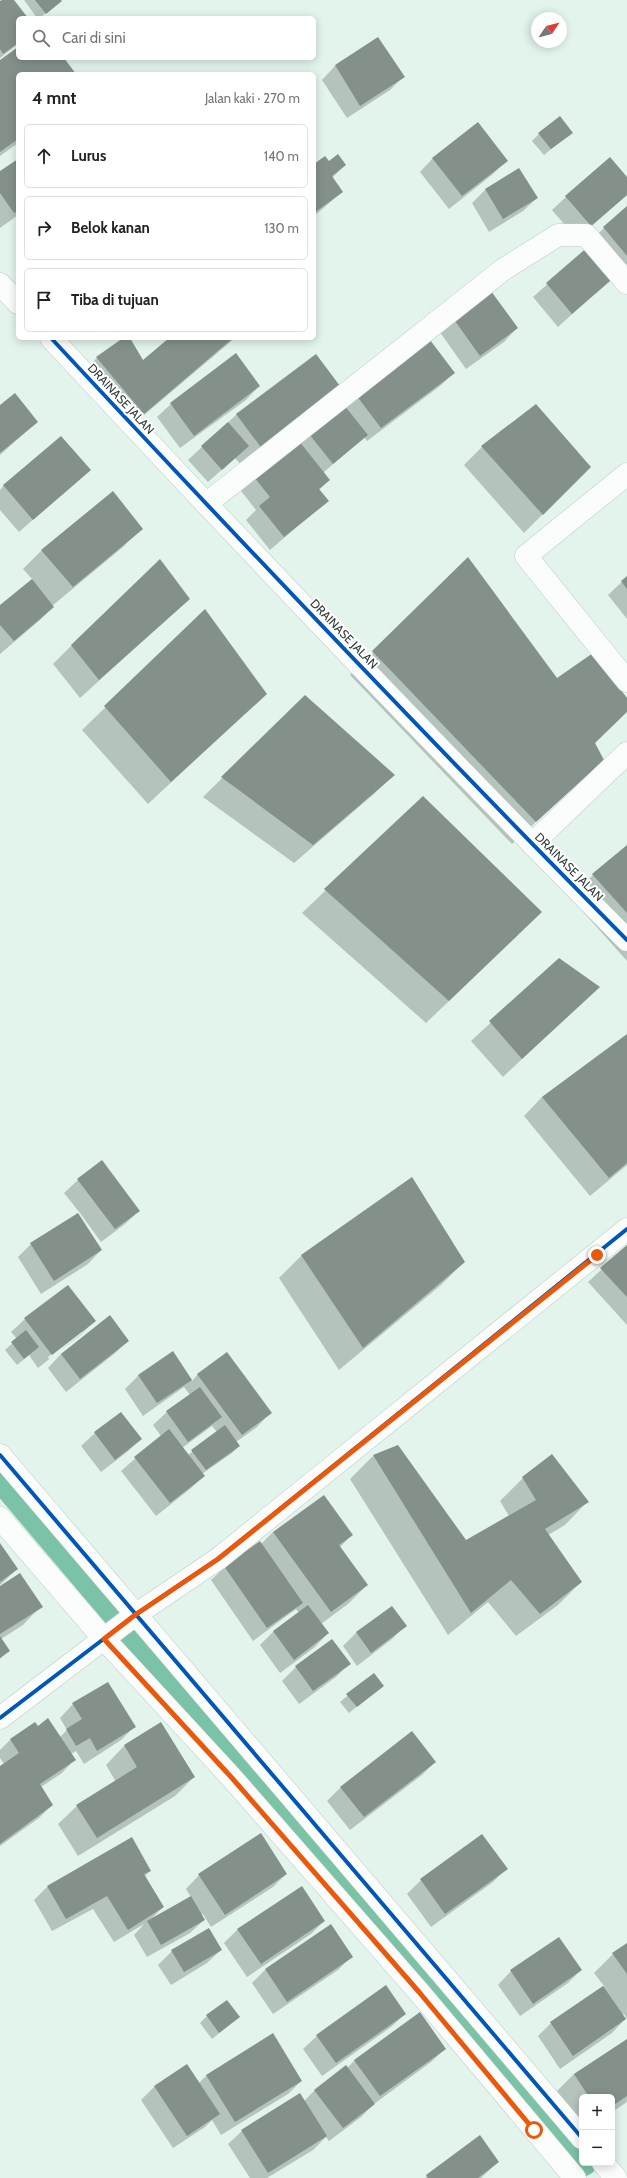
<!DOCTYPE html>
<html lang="id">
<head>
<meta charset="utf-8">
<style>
	body { margin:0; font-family:Cabin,sans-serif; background:#f2f2f2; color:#222 }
	.controls { position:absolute; right:12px; bottom:12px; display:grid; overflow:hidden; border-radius:6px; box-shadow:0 2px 10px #0003 }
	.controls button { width:36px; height:36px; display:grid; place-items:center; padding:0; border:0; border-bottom:1px solid #e0e0e0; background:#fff; color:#222; font:20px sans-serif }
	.compass { position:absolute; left:531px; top:12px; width:36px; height:36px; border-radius:50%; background:#fff; box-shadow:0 2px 10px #0003; rotate:55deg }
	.stop { position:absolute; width:12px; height:12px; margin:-9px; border:3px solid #ea580c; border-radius:50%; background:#fff }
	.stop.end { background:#ea580c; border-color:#fff; box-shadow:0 1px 4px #0008 }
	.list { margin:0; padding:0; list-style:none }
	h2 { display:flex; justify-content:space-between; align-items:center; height:52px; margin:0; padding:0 16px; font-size:17px }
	h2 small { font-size:13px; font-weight:400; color:#767676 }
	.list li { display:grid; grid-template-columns:26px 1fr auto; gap:12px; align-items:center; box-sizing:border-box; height:64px; margin:0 8px 8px; padding:0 8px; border:1px solid #e0e0e0; border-radius:6px }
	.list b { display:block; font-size:15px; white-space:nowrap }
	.list em { font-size:13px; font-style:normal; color:#767676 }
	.icon { flex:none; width:22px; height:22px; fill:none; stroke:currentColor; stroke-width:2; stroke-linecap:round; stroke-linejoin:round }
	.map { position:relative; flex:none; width:627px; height:2178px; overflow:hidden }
	.search { position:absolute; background:#fff; box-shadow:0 2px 10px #0003; left:16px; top:16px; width:300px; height:44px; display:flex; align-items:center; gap:10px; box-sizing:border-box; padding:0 14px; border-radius:6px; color:#767676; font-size:15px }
	.panel { position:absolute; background:#fff; box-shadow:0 2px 10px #0003; left:16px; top:72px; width:300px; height:268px; border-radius:6px }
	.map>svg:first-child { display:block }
</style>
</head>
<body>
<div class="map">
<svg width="627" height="2178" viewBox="0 0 627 2178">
	<rect width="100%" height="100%" fill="#e2f4eb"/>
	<g fill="#0003" fill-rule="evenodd">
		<path d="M3,0h10l14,18h-9v26l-18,14v-55z"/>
		<path d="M24,0h36l-20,18h-3z"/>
		<path d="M378,39l25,38 -13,13 -43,28 -25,-38 13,-14z"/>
		<path d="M18,48v10h45l12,16h-57v69l-18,13v-94z"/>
		<path d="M571,133l-27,22 -12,-14 7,-7z"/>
		<path d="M433,158l74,2 -14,14 -44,35 -29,-37z"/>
		<path d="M18,160v55l-18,13v-55z"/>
		<path d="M328,162l17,3 -13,13 10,14 -28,24v-51z"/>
		<path d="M519,169l18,29 -14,13 -34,21 -17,-29 13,-13z"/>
		<path d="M627,178v17l-50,44 -25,-29 14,-13z"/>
		<path d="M627,207v57l-10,9 -27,-32z"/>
		<path d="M590,246l25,29 -57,52 -25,-30z"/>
		<path d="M450,315l67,13 -13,14 -38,27 -29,-41z"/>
		<path d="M124,338h5l14,24 28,-24h64l-111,94 -41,-61 14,-13z"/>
		<path d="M316,355l26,35 -98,78 -9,-10 -27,24 -20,-22 48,-45z"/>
		<path d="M454,373l-14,13 -73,55 -3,-4 -41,36 6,7 -10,10 8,11 -57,49 -24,-30 10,-10 -15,-19 14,-13 45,-34 54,-52z"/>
		<path d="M259,386l-13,14 -66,48 -23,-31 14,-13z"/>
		<path d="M0,407l37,15 -37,33z"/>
		<path d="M482,447l108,20 -66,66 -60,-68z"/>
		<path d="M89,470l-70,62 -19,-22v-20l4,-5z"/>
		<path d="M142,528l-19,19 -71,59 1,1 -13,13 -40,34v-47l33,-27 -10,-11 19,-19z"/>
		<path d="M627,577v42l-19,-24z"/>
		<path d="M189,599l-109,99 -27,-34 19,-19z"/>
		<path d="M205,611l61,83 -118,110 -66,-74z"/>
		<path d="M373,652l183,27 71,21v11l-33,32 9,17 -91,84 -162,-169z"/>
		<path d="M305,696l88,79 -18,18 -81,70 -91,-66z"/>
		<path d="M423,797l95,138 -92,88 -124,-110z"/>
		<path d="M627,847v114l-57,-64 23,-22z"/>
		<path d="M559,959l39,28 -95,90 -32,-36z"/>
		<path d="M627,1035v130l-37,31 -66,-80 18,-19z"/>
		<path d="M412,1178l52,84 -23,23 -102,85 -60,-92 22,-22z"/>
		<path d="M78,1180l61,31 -14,13 -24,18 -21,-29 -2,1 23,36 -13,14 -47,30 -23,-37 13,-13 49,-31 -16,-20z"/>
		<path d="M627,1246v79l-39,-43z"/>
		<path d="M110,1317l18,24 -14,13 -48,38 -18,-24 13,-14z"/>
		<path d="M25,1319l70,2 -14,13 -43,34 -9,-13 -12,10 -12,-15 12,-11 -6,-7zM82,1331v3l-33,25 -1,-2z"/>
		<path d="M173,1352l19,29 6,-7 72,39 -13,14 -21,15 3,4 -7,7 -30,21 2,2 -14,13 -34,27 -35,-45 40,-35 -8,-11 14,-13 23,-17 -6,-8 -41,29 -18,-27 13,-13zM212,1426l5,6 -29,23 -6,-7z"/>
		<path d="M95,1433l46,6 -14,13 -26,20 -20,-26z"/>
		<path d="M397,1446l69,95 43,-25 -9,-15 23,-23 64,24 -22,23 -17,10 33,47 -23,23 -42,31 -28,-34 -40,33 -98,-156 23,-23z"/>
		<path d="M273,1532l79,3 -12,12 27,38 -19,19 -27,20 7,9 -13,14 -35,26 -20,-28 13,-13 26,-19 -3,-4 -43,32 -42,-61 14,-13 36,-23z"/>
		<path d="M0,1545l17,24 -17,16z"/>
		<path d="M0,1587l41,19 -18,19 -22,14 7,12 -8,8z"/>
		<path d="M391,1607l14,19 -13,13 -35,27 -14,-20 13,-13z"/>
		<path d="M332,1640l17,24 -13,13 -37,27 -17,-23 14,-14z"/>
		<path d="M374,1674l9,11 -34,28 -9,-11z"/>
		<path d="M73,1704l61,23 -13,13 -37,24 -8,-13 -5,3 4,5 -13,14 -21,14 11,18 -13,13 -39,28v-79l4,-3 -4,-6v-8l10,-10 25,-17 3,4 22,10 7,-7 -7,-12z"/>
		<path d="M161,1724l33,53 -19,19 -97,60 -20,-32 19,-18 39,-24 -10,-17 18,-19z"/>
		<path d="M435,1762l-13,13 -72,55 -23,-29 13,-13z"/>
		<path d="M482,1836l24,33 -13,13 -62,45 -24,-33 14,-14z"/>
		<path d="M150,1871l-6,6 19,30 -11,11 39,-21 -5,-8 13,-14 87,-1 -13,13 -62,40 -8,-13 -2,1 3,5 -14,13 -43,24 -13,-22 10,-11 -30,18 -21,-33 -41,22 -18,-31 14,-14z"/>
		<path d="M302,1887l22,34 -13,13 -64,43 -23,-34 13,-13z"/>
		<path d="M330,1926l21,31 -13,13 -65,44 -21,-31 13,-13z"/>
		<path d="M627,1944v75l-3,-5 -2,1 3,4 -13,14 -52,36 -22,-33 13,-13 53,-37 -10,-13 19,-19z"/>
		<path d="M221,1950l-14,13 -36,22 -13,-20 14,-14z"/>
		<path d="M581,1970l-13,13 -48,33 -22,-31 13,-14z"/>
		<path d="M405,2014l-14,13 -69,49 -19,-27 14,-13z"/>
		<path d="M207,2016l32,1 -27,22 -12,-16z"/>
		<path d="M627,2040v62l-15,10v-15h-30v34l-27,-38 19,-19z"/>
		<path d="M445,2049l-14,13 -57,42 -13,13 -32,24 -3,-4 -13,13 -46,28h-17l-22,-34 14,-13 62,-30 10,-10 32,-24 1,1 8,-8z"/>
		<path d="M207,2075l94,6 -13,13 -67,41 -9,-15 -7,7 -32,21 -32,-48 13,-13 44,-3z"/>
		<path d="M498,2162l-17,16h-56l2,-2z"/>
	</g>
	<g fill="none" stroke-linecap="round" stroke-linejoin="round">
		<path stroke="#7bc3a7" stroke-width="33" d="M0,1473l582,687"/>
	</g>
	<g fill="#84918b">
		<path d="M2,0h12l14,18h-10v25l-15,11 -3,-5v-48z"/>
		<path d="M35,0h26l1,1 -16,13z"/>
		<path d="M378,37l27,40 -45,29 -25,-41z"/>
		<path d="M18,47v11h46l12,16h-58v65l-18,13v-92z"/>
		<path d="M560,116l13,17 -22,16 -13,-16z"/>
		<path d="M478,122l30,39 -46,35 -30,-38z"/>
		<path d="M338,154l8,11 -14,11 11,16 -29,21v-49l11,-8 4,5z"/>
		<path d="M610,157l17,20v18l-36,31 -26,-30z"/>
		<path d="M18,159v52l-4,2 -14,-20v-22z"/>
		<path d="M519,168l19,30 -35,21 -18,-30z"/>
		<path d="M627,206v50l-24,-29z"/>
		<path d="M590,245l27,30 -45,39 -26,-31z"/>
		<path d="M488,287l30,41 -38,28 -30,-42z"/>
		<path d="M427,336l28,37 -74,55 -28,-37z"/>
		<path d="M123,338h7l13,22 26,-22h64l-89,76 -48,-57z"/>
		<path d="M236,353l24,33 -66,50 -24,-33z"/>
		<path d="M316,354l27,36 -80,60 -27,-36z"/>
		<path d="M15,393l23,29 -38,31v-48z"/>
		<path d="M536,404l55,63 -48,48 -62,-69z"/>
		<path d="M344,405l24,30 -35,29 -24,-30z"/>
		<path d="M228,422l21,24 -27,24 -21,-24z"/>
		<path d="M61,436l30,34 -58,50 -30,-35z"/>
		<path d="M299,441l31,39 -11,9 10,12 -45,36 -25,-31 11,-9 -16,-20z"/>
		<path d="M113,491l30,38 -70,58 -32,-37z"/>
		<path d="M468,557l89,121 36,-25 34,45v14l-32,31 9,17 -68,62 -164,-171z"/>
		<path d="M160,559l30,40 -91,81 -28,-35z"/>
		<path d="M627,576v13l-6,-8z"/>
		<path d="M32,579l22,28 -40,34 -14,-16v-20z"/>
		<path d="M205,609l62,85 -96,88 -67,-76z"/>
		<path d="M305,695l90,80 -82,70 -92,-68z"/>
		<path d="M423,796l119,116 -93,89 -125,-112z"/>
		<path d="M627,845v68l-35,-39z"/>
		<path d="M559,958l41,29 -78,72 -33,-38z"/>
		<path d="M627,1034v129l-18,15 -67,-81z"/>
		<path d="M102,1160l38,51 -25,18 -38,-50z"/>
		<path d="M412,1177l53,85 -102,86 -62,-93z"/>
		<path d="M78,1213l24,37 -48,31 -24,-38z"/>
		<path d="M627,1245v52l-27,-29z"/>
		<path d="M68,1285l28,36 -44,34 -28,-37z"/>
		<path d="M110,1315l19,26 -49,38 -19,-25z"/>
		<path d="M26,1330l13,17 -15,12 -13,-17z"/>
		<path d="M173,1351l19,29 -35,23 -19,-28z"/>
		<path d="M227,1352l45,61 -30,22 -45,-61z"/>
		<path d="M200,1387l22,30 -34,25 -22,-31z"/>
		<path d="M121,1412l21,27 -27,21 -21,-28z"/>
		<path d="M225,1425l15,21 -34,24 -15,-20z"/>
		<path d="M169,1429l36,47 -35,27 -36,-46z"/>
		<path d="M398,1445l68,95 70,-40 -14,-23 30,-23 37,48 -44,27 37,53 -42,32 -29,-34 -40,33 -98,-158z"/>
		<path d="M324,1495l29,40 -14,10 29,40 -37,27 -58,-80z"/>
		<path d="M260,1541l43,62 -36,25 -43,-62z"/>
		<path d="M0,1543l18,26 -18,13z"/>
		<path d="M20,1573l23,34 -43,27v-48z"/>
		<path d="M308,1605l21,28 -35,27 -21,-29z"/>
		<path d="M392,1606l15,20 -36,27 -15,-21z"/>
		<path d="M0,1636l10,15 -10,7z"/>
		<path d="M332,1639l19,25 -38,27 -18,-25z"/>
		<path d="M374,1673l10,13 -27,21 -11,-13z"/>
		<path d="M108,1682l28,45 -39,24 -7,-13 -14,8 -10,-17 16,-10 -10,-16z"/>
		<path d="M48,1718l28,42 -36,24 13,21 -53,39v-78l19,-13 -9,-14 25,-17 3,4z"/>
		<path d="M161,1722l34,55 -98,61 -21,-33 61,-38 -13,-22z"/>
		<path d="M412,1731l24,31 -72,55 -24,-30z"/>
		<path d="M261,1833l26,41 -62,41 -27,-41z"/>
		<path d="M482,1834l26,35 -63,45 -25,-35z"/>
		<path d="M132,1837l19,34 -7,3 20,33 -36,23 -21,-34 -41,23 -19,-33z"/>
		<path d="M302,1886l23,35 -64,43 -24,-35z"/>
		<path d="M191,1896l14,24 -44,25 -14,-24z"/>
		<path d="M331,1924l22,33 -66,45 -22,-33z"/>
		<path d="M209,1928l13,22 -38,22 -13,-22z"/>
		<path d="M559,1937l23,33 -49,34 -23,-34z"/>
		<path d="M627,1943v31l-15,-21z"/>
		<path d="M386,1985l20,29 -70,49 -20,-28z"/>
		<path d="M603,1986l23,33 -53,37 -23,-34z"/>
		<path d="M227,2000l13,17 -21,16 -13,-18z"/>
		<path d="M420,2012l26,37 -66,47 -26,-36z"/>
		<path d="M273,2033l29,48 -67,41 -29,-47z"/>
		<path d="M627,2039v57l-15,10v-9h-23l-15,-23z"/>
		<path d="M187,2064l33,50 -33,22 -33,-50z"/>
		<path d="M346,2065l29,39 -32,24 -29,-38z"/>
		<path d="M300,2093l27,43 -59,37 -27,-43z"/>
		<path d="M480,2135l19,27 -21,16h-50l-2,-3z"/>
	</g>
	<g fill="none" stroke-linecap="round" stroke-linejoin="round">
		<g stroke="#bfccc6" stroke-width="23">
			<g id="minor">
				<path d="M627,474l-101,82 101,125"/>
				<path d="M206,504l298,-235 54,-34h28l41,48"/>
				<path d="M532,844l95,-91"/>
				<path d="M0,1455l582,683"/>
				<path d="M0,1518l104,121 128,139 187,214 156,186"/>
				<path d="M0,1718l135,-103 83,-56 409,-330"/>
				<path d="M603,2163l13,15"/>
			</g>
		</g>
		<g stroke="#bfccc6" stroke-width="23">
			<g id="tertiary">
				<path d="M0,284l18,19"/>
				<path d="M51,338c189,203 381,405 576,602"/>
			</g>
		</g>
		<use href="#minor" stroke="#fbfdfc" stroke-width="22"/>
		<use href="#tertiary" stroke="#fbfdfc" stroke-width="22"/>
		<g stroke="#fff" stroke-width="6">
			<g id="cycleway">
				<path d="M51,338c189,203 381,405 576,602"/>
				<path d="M0,1455l582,683"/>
				<path d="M0,1718l135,-103 83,-56 409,-330"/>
			</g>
		</g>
		<use href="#cycleway" stroke="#0057b8" stroke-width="4"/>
	</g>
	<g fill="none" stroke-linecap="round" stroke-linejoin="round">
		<path stroke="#ea580c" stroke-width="5" d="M534,2130l-115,-138 -187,-214 -128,-139 31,-24 83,-56 379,-304"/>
	</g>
	<g text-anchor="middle" stroke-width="4" stroke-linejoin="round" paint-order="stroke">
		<g font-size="12" fill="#303c37" stroke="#fff">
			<text transform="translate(121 399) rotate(47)" y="4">DRAINASE JALAN</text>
			<text transform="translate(344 634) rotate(46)" y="4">DRAINASE JALAN</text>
			<text transform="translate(569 867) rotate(45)" y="4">DRAINASE JALAN</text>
		</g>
	</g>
</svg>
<div class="controls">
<button>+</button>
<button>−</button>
</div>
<svg class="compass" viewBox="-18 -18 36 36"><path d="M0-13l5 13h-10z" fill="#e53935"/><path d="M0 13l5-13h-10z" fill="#767676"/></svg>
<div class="stop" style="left:534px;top:2130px"></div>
<div class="stop end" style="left:597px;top:1255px"></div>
<div class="search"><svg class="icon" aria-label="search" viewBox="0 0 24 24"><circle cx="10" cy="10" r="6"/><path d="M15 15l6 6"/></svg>Cari di sini</div>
<section class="panel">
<h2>4 mnt<small>Jalan kaki · 270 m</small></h2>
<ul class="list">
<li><svg class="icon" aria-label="ahead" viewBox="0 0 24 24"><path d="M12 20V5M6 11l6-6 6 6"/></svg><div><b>Lurus</b></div><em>140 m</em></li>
<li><svg class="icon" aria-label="right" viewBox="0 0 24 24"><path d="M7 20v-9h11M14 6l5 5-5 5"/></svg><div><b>Belok kanan</b></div><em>130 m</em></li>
<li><svg class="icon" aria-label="arrive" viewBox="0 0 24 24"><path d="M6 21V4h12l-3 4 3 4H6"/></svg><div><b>Tiba di tujuan</b></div></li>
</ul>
</section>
</div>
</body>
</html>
